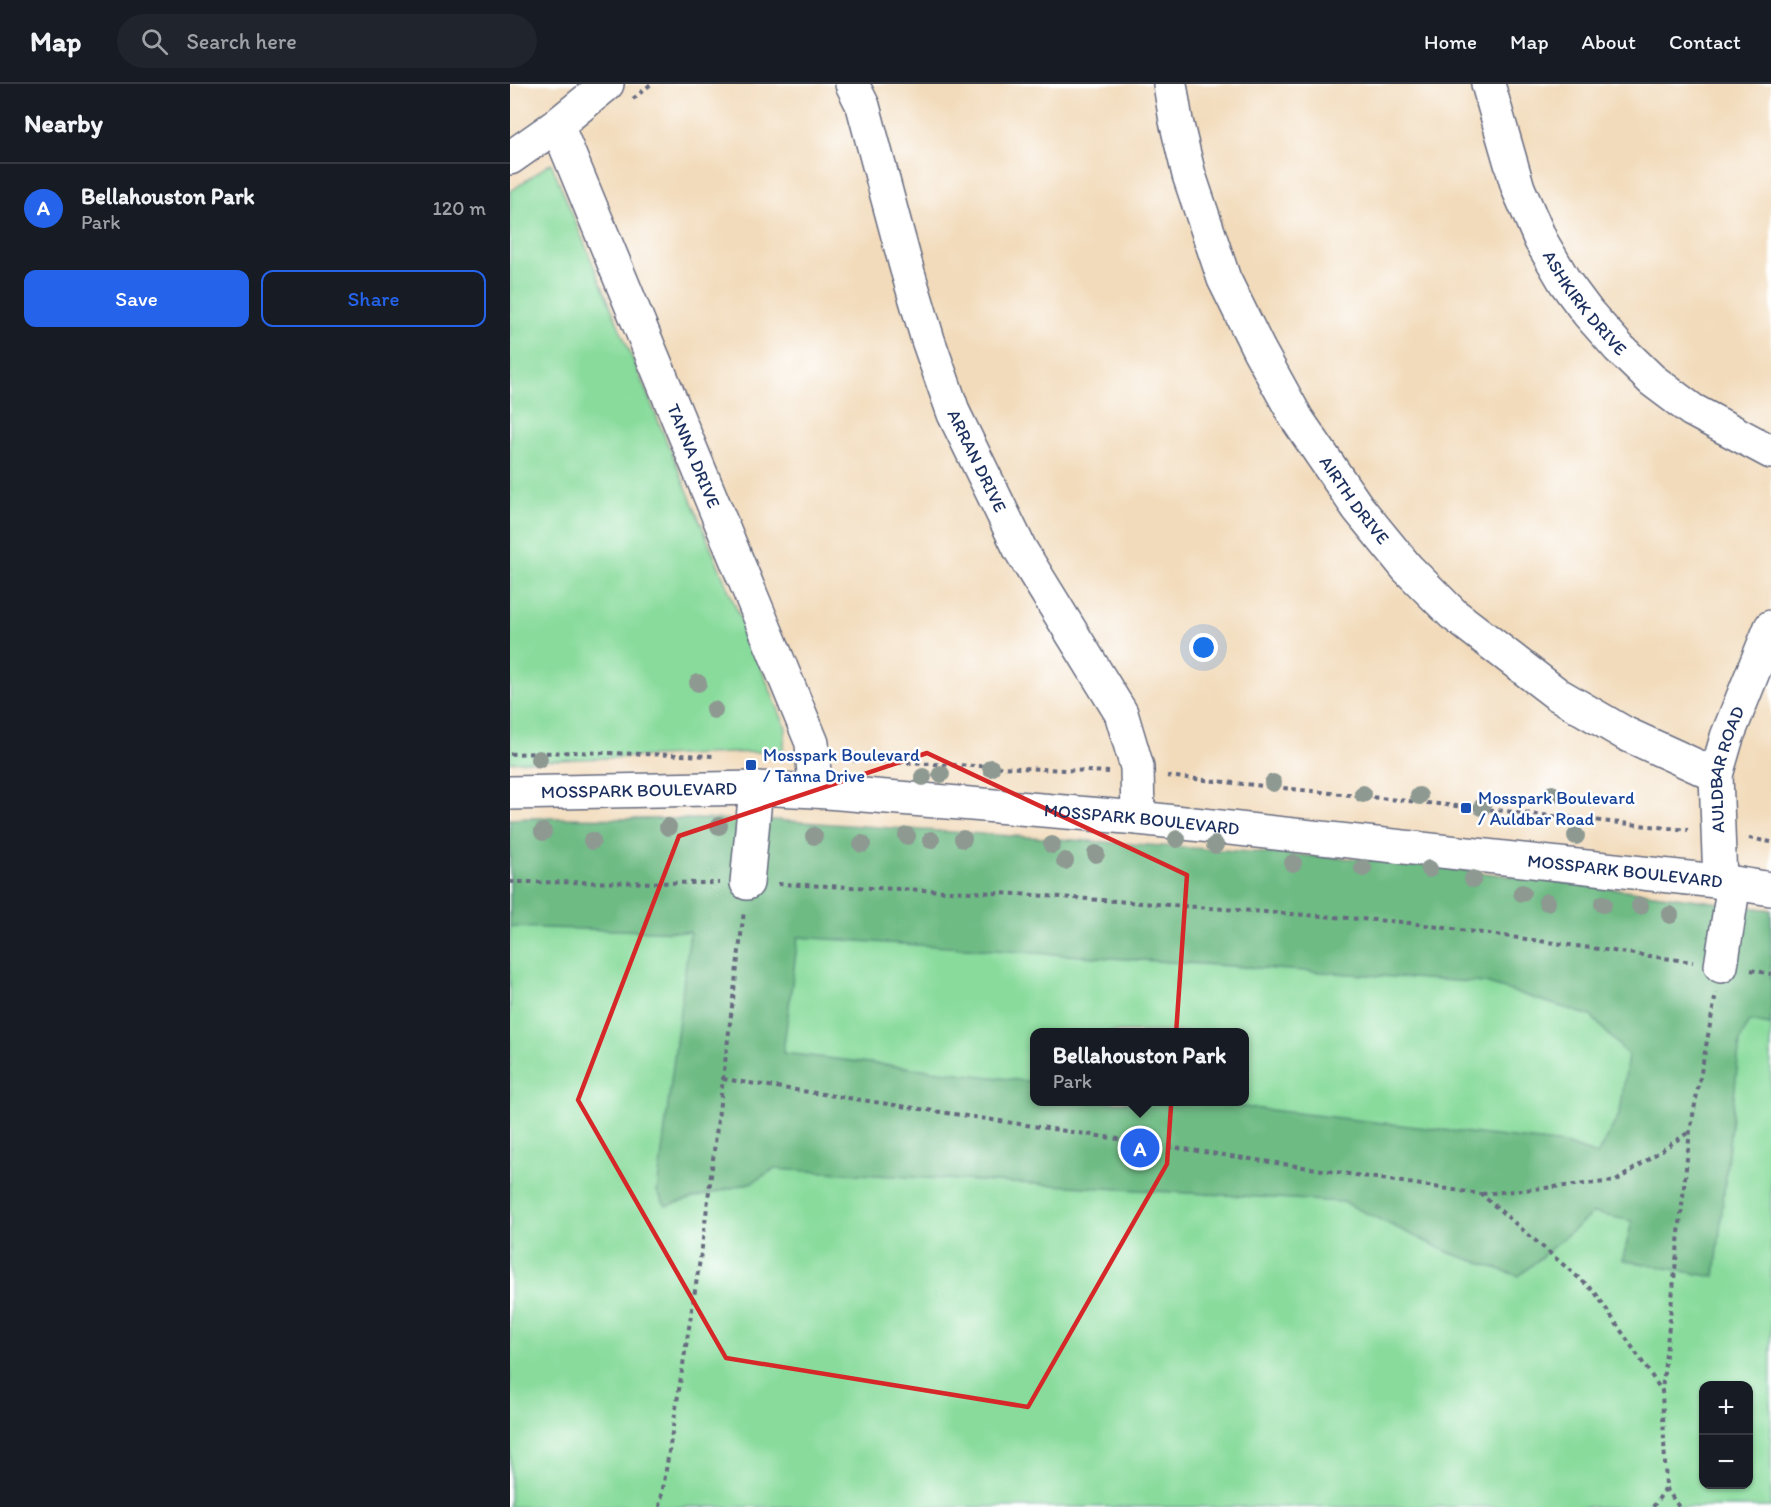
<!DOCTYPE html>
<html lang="en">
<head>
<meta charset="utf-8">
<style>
	body { margin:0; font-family:Itim,sans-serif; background:#20242c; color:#f1f3f6 }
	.controls { position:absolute; right:18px; bottom:18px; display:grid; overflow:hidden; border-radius:12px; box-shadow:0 2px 4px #0004 }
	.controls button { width:54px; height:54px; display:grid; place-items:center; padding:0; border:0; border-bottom:2px solid #363941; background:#171b24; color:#f1f3f6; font:30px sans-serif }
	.you { position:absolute; left:694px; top:564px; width:21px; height:21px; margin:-15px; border:4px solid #fff; border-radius:50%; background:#1a73e8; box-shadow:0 0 0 9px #1a73e833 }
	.badge { display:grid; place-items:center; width:39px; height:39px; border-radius:50%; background:#2563eb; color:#fff; font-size:20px; font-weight:700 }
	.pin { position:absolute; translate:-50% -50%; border:3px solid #fff; box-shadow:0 2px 6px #0006 }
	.popup { position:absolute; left:520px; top:944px; width:219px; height:78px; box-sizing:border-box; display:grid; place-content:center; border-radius:12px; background:#171b24; filter:drop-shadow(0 2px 4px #0005); font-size:20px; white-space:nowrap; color:#9ea1a6 }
	.popup b { font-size:22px; color:#f1f3f6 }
	.popup::after { content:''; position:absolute; left:50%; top:100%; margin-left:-12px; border:12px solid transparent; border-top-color:#171b24 }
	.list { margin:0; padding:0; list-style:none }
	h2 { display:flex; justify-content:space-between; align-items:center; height:78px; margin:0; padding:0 24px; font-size:26px }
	h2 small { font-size:20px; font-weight:400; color:#9ea1a6 }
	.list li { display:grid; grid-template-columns:39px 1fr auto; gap:18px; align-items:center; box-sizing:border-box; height:90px; padding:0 24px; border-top:2px solid #363941 }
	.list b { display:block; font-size:22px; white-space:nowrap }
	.list p { margin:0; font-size:20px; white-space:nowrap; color:#9ea1a6 }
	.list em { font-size:20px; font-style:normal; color:#9ea1a6 }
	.actions { display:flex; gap:12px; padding:18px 24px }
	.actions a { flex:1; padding:14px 0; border:2px solid #2563eb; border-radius:12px; text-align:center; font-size:21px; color:#2563eb }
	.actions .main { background:#2563eb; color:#fff }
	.icon { flex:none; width:33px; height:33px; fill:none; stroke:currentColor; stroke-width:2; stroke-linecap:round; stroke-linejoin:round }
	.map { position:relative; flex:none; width:1261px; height:1423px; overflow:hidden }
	header { display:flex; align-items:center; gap:36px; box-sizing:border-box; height:84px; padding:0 30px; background:#171b24; border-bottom:2px solid #363941 }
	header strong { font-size:28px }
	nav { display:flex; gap:33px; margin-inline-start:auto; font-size:21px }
	.search { width:420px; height:54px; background:#20242c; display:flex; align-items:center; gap:15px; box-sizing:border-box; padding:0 21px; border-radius:33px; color:#9ea1a6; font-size:22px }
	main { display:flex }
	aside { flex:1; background:#171b24 }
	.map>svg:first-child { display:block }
</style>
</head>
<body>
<header>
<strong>Map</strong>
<div class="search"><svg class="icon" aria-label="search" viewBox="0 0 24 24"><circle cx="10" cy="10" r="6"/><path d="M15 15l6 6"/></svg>Search here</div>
<nav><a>Home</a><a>Map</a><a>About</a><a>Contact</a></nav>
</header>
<main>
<aside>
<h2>Nearby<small></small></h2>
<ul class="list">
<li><span class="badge">A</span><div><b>Bellahouston Park</b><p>Park</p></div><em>120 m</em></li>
</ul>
<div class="actions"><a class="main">Save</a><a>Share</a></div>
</aside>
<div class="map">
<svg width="1261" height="1423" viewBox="0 0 1261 1423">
	<rect width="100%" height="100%" fill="#fff"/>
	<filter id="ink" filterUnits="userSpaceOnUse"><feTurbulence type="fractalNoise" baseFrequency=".0167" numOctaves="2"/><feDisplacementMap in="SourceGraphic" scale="12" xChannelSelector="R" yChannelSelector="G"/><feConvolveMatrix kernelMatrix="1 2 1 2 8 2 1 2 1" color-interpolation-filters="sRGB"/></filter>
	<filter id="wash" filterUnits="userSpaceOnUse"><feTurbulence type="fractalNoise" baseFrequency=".008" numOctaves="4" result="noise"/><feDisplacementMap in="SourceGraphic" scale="24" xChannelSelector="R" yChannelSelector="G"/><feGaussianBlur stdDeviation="1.35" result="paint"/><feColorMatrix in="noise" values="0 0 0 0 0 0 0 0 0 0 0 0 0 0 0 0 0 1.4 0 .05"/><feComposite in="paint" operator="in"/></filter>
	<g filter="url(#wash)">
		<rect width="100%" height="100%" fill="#f2dbbb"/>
		<g fill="#89db9c" stroke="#52857d" stroke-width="1.5" fill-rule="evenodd">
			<path d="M41,79l235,565 -3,23 -273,11v-570z"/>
			<path d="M21,734l242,2 851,70 147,20v597h-1261v-688zM525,948h210v70h-210zM1194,1302h44v98h-44z"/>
		</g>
		<path fill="#6ebb84" stroke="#447571" stroke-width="1.5" fill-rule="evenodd" d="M21,734l242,2 614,41 237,29 147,20v115l-22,-4 -9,20 -25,236 -92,-17 9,-39 -39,-8 -74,63 -69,-23 -107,-51 -569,-33 -21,13 -87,24 -9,-14 33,-260 -180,-5v-108zM288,853l687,46 106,33 37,39 -8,58 -23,42 -32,-11 -365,-42h-165v-20l-252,-29z"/>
	</g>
	<g filter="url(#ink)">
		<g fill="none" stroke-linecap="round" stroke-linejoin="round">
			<g stroke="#666b7f" stroke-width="36">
				<g id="minor">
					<path id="s1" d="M342,0l11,22 43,160 22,74 26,74 66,135 101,164 16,54 1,51"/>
					<path id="s2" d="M660,0l6,37 13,54 35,104 35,71 38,69 61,89 49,60 46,46 104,80 69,40 90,41"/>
					<path id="s3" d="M978,0l30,104 23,53 24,41 23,31 31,35 33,32 40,30 79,42"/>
					<path id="s4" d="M47,41l255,618 3,48"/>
					<path d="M0,74l47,-33 50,-41"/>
					<path id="s5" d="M0,709l246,-5 59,3 323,27 596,65 37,6"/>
					<path id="s6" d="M1210,798l-4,-107 11,-38 44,-110"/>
					<path d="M237,799l9,-95"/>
					<path d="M1211,882l13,-83"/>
				</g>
			</g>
			<g stroke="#666b7f" stroke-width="4" stroke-dasharray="4.5 4.5" stroke-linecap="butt">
				<path d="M123,15l18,-15"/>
				<path d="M0,670l63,-2 140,4"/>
				<path d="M334,676l265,12"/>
				<path d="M657,692l521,54"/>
				<path d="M1239,754l22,4"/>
				<path d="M0,798l209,1"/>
				<path d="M268,800l241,10 383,28 291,40"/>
				<path d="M1241,886l20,4"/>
				<path d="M213,995l758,115 113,97 68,100"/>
				<path d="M972,1110l134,-13 73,-49"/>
				<path d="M1156,1404l13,19"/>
				<path d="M150,1423l42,-260 42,-336"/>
				<path d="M1143,1423l13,-19 -4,-97 28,-260 26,-138"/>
			</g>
			<use href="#minor" stroke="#fff" stroke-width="33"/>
		</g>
		<g fill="#8e9992">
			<circle cx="188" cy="599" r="9"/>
			<circle cx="204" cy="626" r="9"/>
			<circle cx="29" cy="675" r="9"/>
			<circle cx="481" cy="684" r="9"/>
			<circle cx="431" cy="690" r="9"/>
			<circle cx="413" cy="693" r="9"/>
			<circle cx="763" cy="699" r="9"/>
			<circle cx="853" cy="710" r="9"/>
			<circle cx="1042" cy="710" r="9"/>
			<circle cx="909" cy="712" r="9"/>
			<circle cx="972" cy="723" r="9"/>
			<circle cx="209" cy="742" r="9"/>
			<circle cx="158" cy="743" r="9"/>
			<circle cx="33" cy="748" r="9"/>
			<circle cx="304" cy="752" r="9"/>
			<circle cx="397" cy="752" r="9"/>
			<circle cx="1066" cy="752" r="9"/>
			<circle cx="453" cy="755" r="9"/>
			<circle cx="667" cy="755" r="9"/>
			<circle cx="421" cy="756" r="9"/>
			<circle cx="82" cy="757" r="9"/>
			<circle cx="352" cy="760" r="9"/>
			<circle cx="542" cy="761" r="9"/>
			<circle cx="705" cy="761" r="9"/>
			<circle cx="586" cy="770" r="9"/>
			<circle cx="555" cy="777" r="9"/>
			<circle cx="783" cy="779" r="9"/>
			<circle cx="853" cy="784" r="9"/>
			<circle cx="919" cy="785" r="9"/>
			<circle cx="963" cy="795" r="9"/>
			<circle cx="1012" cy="809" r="9"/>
			<circle cx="1037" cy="818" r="9"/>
			<circle cx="1093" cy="820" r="9"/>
			<circle cx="1130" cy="822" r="9"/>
			<circle cx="1160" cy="831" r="9"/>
		</g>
	</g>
	<path fill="none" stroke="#d62828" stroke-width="4.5" stroke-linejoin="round" d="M417,669l260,122 -20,289 -139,243 -302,-49 -148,-258 101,-264z"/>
	<g fill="#1a4fb4" stroke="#fff" stroke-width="2">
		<rect x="235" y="675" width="12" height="12" rx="3"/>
		<rect x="950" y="718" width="12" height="12" rx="3"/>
	</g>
	<g text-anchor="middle" stroke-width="5" stroke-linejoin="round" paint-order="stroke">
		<g font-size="18" fill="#1b2f5e" stroke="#fff">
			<text dy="6" stroke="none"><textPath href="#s3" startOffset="242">ASHKIRK DRIVE</textPath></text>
			<text dy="6" stroke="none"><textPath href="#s4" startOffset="358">TANNA DRIVE</textPath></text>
			<text dy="6" stroke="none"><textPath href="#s1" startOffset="398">ARRAN DRIVE</textPath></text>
			<text dy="6" stroke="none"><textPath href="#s2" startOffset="460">AIRTH DRIVE</textPath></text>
			<text dy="6" stroke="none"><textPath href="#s6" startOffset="114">AULDBAR ROAD</textPath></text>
			<text dy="6" stroke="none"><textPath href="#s5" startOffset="129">MOSSPARK BOULEVARD</textPath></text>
			<text dy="6" stroke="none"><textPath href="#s5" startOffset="633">MOSSPARK BOULEVARD</textPath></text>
			<text dy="6" stroke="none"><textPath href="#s5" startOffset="1119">MOSSPARK BOULEVARD</textPath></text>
		</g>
		<g font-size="18" fill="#164399" stroke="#fff" text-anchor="start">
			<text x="253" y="677">Mosspark Boulevard<tspan x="253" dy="21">/ Tanna Drive</tspan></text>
			<text x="968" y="720">Mosspark Boulevard<tspan x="968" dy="21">/ Auldbar Road</tspan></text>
		</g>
	</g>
</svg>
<div class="controls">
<button>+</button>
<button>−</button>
</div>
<div class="you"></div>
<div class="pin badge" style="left:630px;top:1064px">A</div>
<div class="popup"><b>Bellahouston Park</b>Park</div>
</div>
</main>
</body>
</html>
